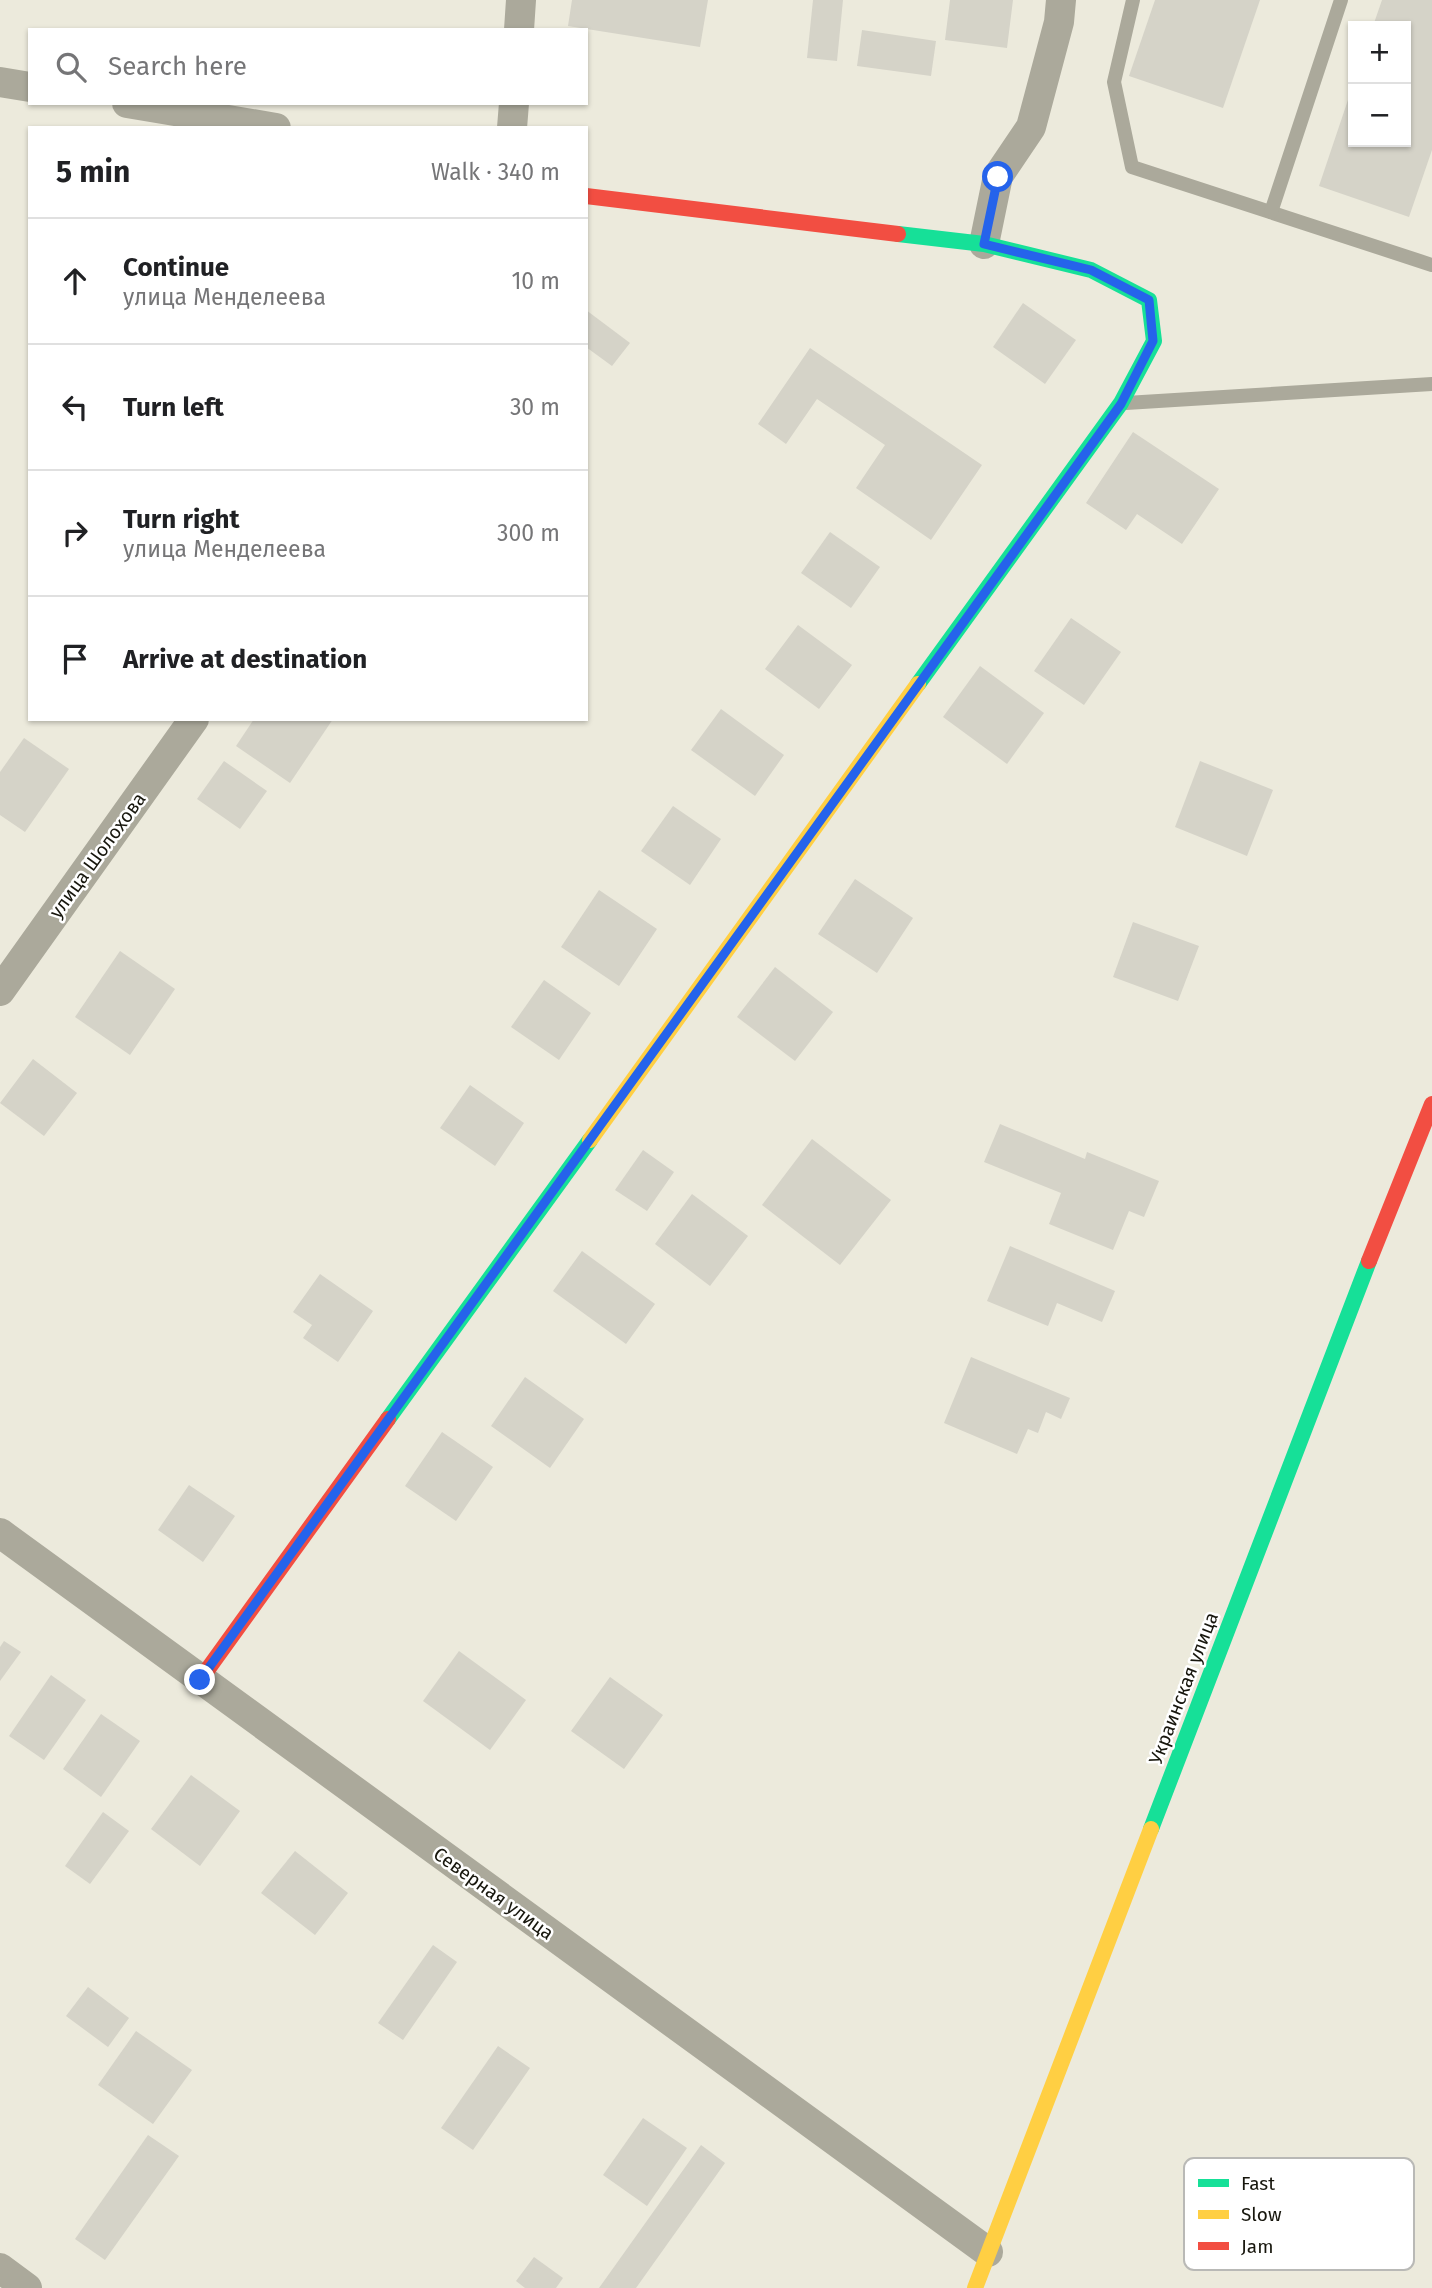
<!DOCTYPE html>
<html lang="en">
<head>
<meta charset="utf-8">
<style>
	body { margin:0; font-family:"Fira Sans",sans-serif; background:#f2f2f2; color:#202124 }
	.controls { position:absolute; right:21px; top:21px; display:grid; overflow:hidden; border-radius:0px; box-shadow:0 2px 5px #0004 }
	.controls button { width:63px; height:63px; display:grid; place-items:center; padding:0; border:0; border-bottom:2px solid #e0e0e0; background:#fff; color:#202124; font:35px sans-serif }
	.stop { position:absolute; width:21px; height:21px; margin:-16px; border:5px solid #2563eb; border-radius:50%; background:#fff }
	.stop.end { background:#2563eb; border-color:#fff; box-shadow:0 2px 7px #0008 }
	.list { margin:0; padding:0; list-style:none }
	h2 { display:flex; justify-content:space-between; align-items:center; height:91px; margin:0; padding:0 28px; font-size:30px }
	h2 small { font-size:23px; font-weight:400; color:#757577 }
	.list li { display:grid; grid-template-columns:46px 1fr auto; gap:21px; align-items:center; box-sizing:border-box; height:126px; padding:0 28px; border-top:2px solid #e0e0e0 }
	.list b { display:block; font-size:26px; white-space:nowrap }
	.list p { margin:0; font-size:23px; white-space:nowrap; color:#757577 }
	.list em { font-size:23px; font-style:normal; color:#757577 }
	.icon { flex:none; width:38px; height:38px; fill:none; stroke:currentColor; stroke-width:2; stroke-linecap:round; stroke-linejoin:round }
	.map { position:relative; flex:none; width:1432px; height:2288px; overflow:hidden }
	.search { position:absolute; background:#fff; box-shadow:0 2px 5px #0004; left:28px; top:28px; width:560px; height:77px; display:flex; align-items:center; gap:18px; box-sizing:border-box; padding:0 24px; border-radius:0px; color:#757577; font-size:26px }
	.panel { position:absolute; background:#fff; box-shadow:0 2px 5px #0004; left:28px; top:126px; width:560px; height:595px; border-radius:0px }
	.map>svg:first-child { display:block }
</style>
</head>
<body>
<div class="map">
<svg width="1432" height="2288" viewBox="0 0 1432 2288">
	<rect width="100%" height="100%" fill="#eceadc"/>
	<g fill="#d5d3c8">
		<path d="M572,0h136l-8,47 -132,-21z"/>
		<path d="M813,0h30l-6,61 -30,-3z"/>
		<path d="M950,0h63l-6,48 -62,-8z"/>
		<path d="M1155,0h105l-37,108 -94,-32z"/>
		<path d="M1382,0h50v150l-23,67 -90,-31 34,-101v57h53v-116h-33z"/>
		<path d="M862,30l74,11 -5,35 -74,-10z"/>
		<path d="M1023,303l53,37 -31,44 -52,-37z"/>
		<path d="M586,310l44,33 -18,23 -26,-19z"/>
		<path d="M810,348l172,117 -51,75 -75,-52 29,-43 -68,-46 -31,45 -28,-20z"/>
		<path d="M1133,432l86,57 -37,55 -45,-30 -11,16 -40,-27z"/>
		<path d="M830,532l50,35 -29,41 -50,-35z"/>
		<path d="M1071,618l50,34 -37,53 -50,-34z"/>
		<path d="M798,625l54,40 -33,44 -54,-40z"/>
		<path d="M980,666l64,47 -37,51 -64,-47z"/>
		<path d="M721,709l63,46 -29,41 -64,-46z"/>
		<path d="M254,719h79l-43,64 -54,-37z"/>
		<path d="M24,738l45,31 -44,63 -25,-17v-43z"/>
		<path d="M224,761l43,30 -27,38 -43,-30z"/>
		<path d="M1200,761l73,29 -26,66 -72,-29z"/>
		<path d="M673,806l48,33 -31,46 -49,-34z"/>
		<path d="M855,879l58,39 -36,55 -59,-39z"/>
		<path d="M599,890l58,39 -38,57 -58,-39z"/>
		<path d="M1133,922l66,24 -21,55 -65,-24z"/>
		<path d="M120,951l55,38 -45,66 -55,-38z"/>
		<path d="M775,967l58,45 -38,49 -58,-44z"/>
		<path d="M544,980l47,33 -32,47 -48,-33z"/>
		<path d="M33,1059l44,34 -33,43 -44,-33z"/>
		<path d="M470,1085l54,38 -29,43 -55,-38z"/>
		<path d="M1000,1124l85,35 2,-7 72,29 -15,36 -15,-6 -16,39 -64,-26 12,-31 -77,-31z"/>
		<path d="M812,1139l79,61 -51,65 -78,-60z"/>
		<path d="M643,1150l31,22 -27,39 -32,-21z"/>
		<path d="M692,1194l56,42 -38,50 -55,-42z"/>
		<path d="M1010,1246l105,45 -13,31 -45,-19 -9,23 -61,-25z"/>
		<path d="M582,1251l73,53 -29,40 -73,-53z"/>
		<path d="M320,1274l53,37 -35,51 -35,-24 9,-13 -19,-13z"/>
		<path d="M971,1357l99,41 -9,21 -15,-7 -8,21 -10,-4 -11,25 -73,-31z"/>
		<path d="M525,1377l59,42 -34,49 -59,-42z"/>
		<path d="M442,1432l51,35 -37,54 -51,-35z"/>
		<path d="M189,1485l46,31 -32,46 -45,-32z"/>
		<path d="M4,1641l17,11 -21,29v-34z"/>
		<path d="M459,1651l67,49 -36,50 -67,-49z"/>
		<path d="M51,1675l35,25 -42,60 -35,-24z"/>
		<path d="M610,1677l53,38 -39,54 -53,-38z"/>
		<path d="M101,1714l39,27 -39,56 -38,-28z"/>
		<path d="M191,1775l49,36 -40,55 -49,-37z"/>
		<path d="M103,1812l26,19 -39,53 -25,-18z"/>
		<path d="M295,1851l53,42 -33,42 -54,-42z"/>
		<path d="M433,1945l24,17 -54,78 -25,-17z"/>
		<path d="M88,1987l41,31 -21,29 -42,-31z"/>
		<path d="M136,2031l56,39 -39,54 -55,-39z"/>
		<path d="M498,2046l32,22 -57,82 -32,-22z"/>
		<path d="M643,2118l44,30 -40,58 -44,-31z"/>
		<path d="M148,2135l31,21 -74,104 -30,-21z"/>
		<path d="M701,2145l24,18 -89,125h-37z"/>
		<path d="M534,2257l29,21 -7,10h-31l-9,-7z"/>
	</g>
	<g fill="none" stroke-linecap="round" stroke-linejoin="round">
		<g stroke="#aba99b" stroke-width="14">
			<path d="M1133,0l-19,82 18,85 300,98"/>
			<path d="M1271,212l70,-212"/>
			<path d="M1126,403l306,-19"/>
		</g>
		<g stroke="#aba99b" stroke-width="30">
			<path d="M519,30l2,-30"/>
			<path d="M0,82l30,5"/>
			<path d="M127,103l149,25"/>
			<path d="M512,128l2,-25"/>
			<path d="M984,244l14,-68 33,-49 28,-105 2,-22"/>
			<path d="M0,991l194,-272"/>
			<path d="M0,1533l988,719"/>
			<path d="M0,2268l27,20"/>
		</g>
		<g stroke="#16e098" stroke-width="16">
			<path d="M898,234l86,10 107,26 58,30 5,41 -33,62 -203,281"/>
			<path d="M388,1419l202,-279"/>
			<path d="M1151,1829l218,-568"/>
		</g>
		<g stroke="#ffcf43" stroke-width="16">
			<path d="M590,1140l328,-456"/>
			<path d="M975,2288l176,-459"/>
		</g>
		<g stroke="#f24e42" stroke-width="16">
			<path d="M586,196l312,38"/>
			<path d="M1369,1261l63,-157"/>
			<path d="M200,1680l188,-261"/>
		</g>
	</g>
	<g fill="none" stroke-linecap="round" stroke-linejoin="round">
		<path stroke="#2563eb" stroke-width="9" d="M200,1680l921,-1276 32,-63 -4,-41 -58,-30 -107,-26 14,-67"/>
	</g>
	<g text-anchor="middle" stroke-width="5" stroke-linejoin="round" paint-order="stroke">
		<g font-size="19" fill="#17160d" stroke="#fff">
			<text transform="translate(97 855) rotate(-54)" y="7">улица Шолохова</text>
			<text transform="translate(1183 1688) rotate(-69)" y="7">Украинская улица</text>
			<text transform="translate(494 1893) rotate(36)" y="7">Северная улица</text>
		</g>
	</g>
	<rect x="1184" y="2158" width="230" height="112" rx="10" fill="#fff" stroke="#b9b9b6" stroke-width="2"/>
	<rect x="1198" y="2179" width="31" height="8" fill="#16e098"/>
	<rect x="1198" y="2210" width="31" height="9" fill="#ffcf43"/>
	<rect x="1198" y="2242" width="31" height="8" fill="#f24e42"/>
	<g font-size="19" fill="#17160d">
		<text x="1241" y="2190">Fast</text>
		<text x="1241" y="2221">Slow</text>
		<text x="1241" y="2253">Jam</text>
	</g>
</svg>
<div class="controls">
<button>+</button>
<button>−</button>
</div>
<div class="stop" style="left:998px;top:177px"></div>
<div class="stop end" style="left:200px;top:1680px"></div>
<div class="search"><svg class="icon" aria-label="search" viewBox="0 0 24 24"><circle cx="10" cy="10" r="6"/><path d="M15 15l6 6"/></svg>Search here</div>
<section class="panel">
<h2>5 min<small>Walk · 340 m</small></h2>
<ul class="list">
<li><svg class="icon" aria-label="ahead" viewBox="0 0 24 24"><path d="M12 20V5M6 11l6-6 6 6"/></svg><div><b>Continue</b><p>улица Менделеева</p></div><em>10 m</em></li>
<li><svg class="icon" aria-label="left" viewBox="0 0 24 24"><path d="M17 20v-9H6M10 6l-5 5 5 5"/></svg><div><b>Turn left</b></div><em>30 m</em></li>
<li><svg class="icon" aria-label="right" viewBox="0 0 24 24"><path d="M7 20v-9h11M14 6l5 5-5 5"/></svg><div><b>Turn right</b><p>улица Менделеева</p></div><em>300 m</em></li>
<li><svg class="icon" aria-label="arrive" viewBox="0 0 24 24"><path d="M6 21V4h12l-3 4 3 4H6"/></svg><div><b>Arrive at destination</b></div></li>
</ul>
</section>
</div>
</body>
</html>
